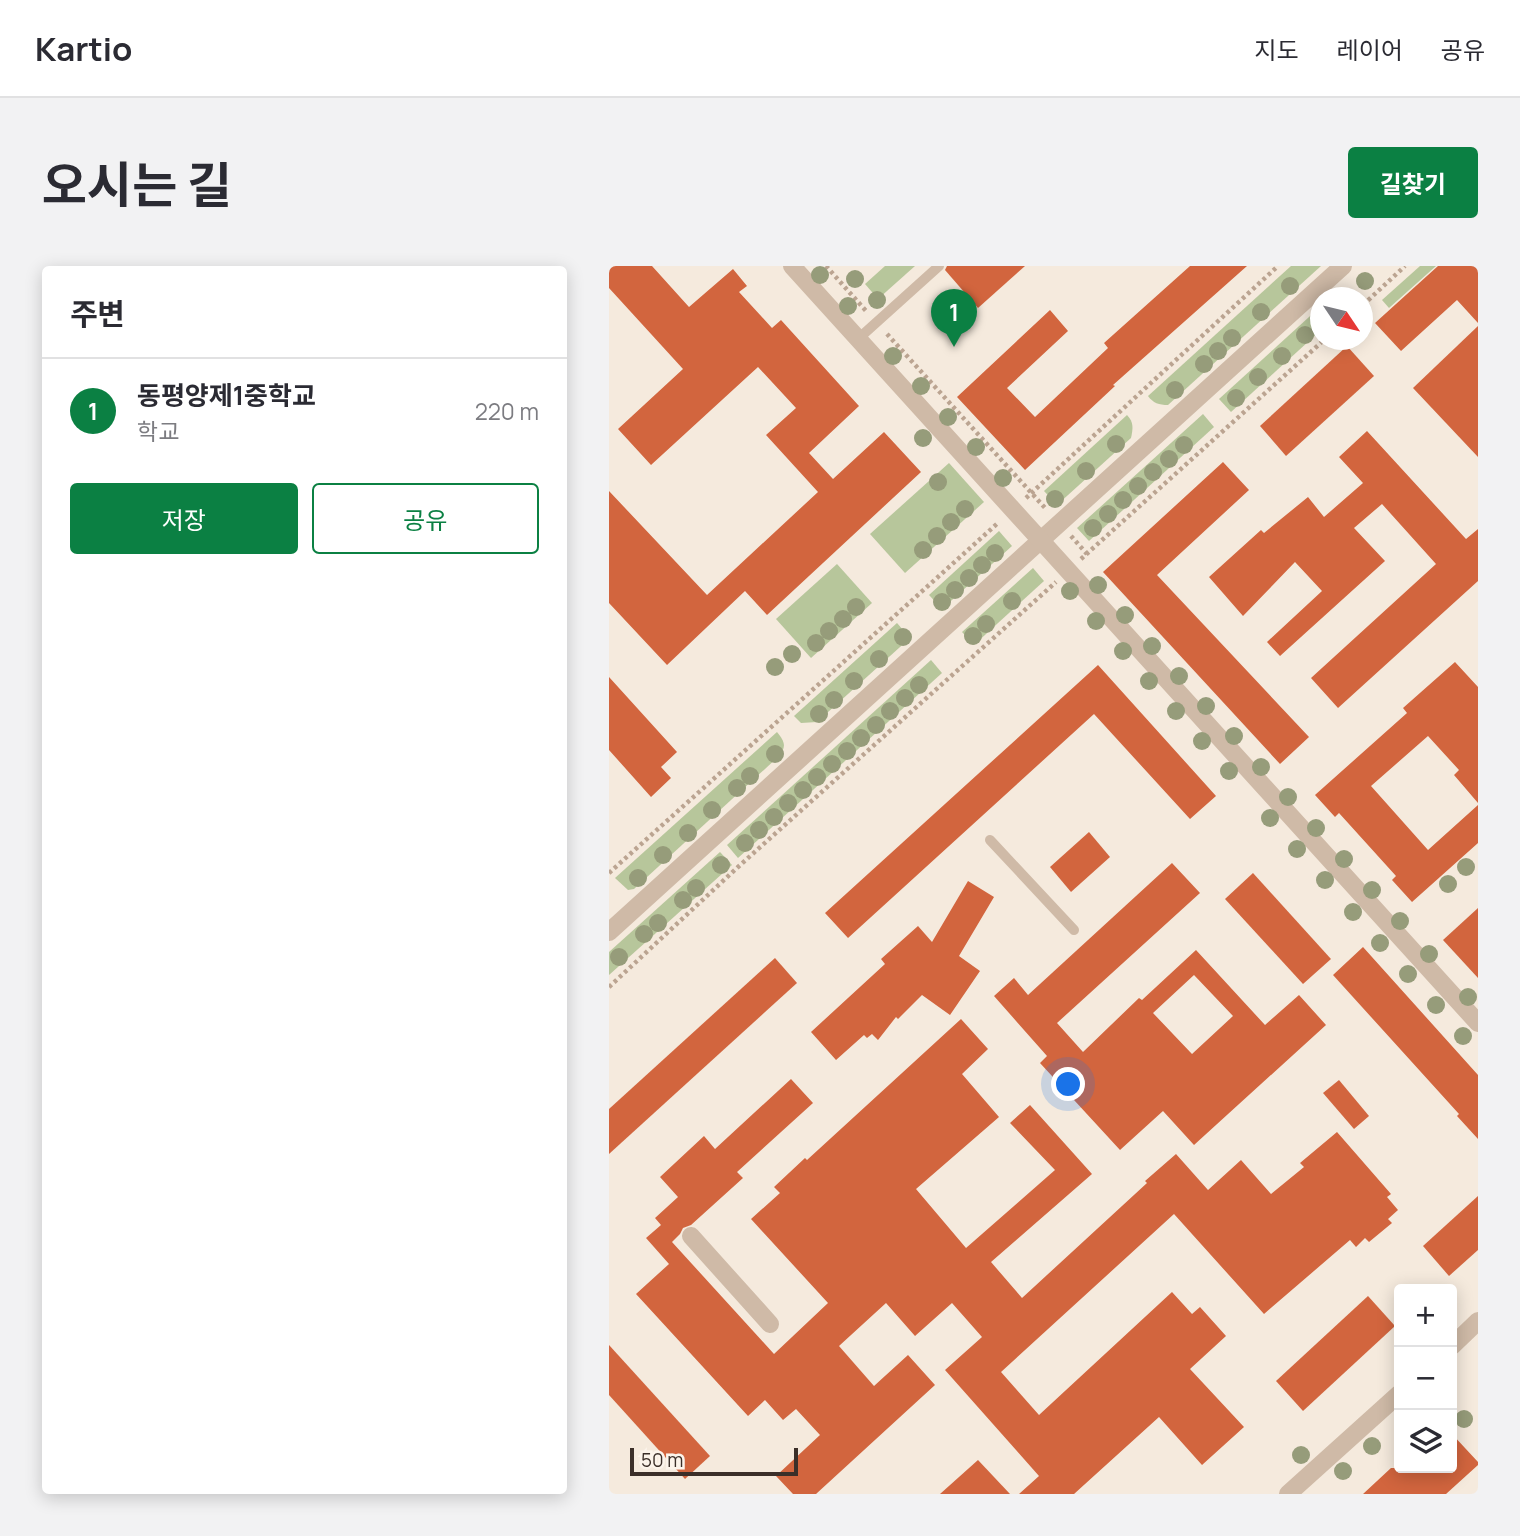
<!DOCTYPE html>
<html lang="ko">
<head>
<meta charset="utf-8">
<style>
	body { margin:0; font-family:Manrope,"Noto Sans KR",sans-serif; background:#f2f2f3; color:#2b2b33 }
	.controls { position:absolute; right:21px; bottom:21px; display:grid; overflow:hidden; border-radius:7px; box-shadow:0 4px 18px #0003 }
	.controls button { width:63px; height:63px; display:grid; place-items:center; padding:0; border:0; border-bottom:2px solid #e1e1e2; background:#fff; color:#2b2b33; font:35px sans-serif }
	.compass { position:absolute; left:701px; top:21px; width:63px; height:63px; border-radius:50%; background:#fff; box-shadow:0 4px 18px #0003; rotate:125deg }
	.scale { position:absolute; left:21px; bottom:18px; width:168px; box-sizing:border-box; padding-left:7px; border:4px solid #3b2f29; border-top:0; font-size:19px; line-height:24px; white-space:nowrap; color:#3b2f29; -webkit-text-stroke:5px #fcf4eb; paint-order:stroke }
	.you { position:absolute; left:460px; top:819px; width:24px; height:24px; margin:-18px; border:5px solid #fff; border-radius:50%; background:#1a73e8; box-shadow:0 0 0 10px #1a73e833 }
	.badge { display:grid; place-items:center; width:46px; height:46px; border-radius:50%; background:#0b8043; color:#fff; font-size:23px; font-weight:700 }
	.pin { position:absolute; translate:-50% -58px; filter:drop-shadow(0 2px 4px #0008) }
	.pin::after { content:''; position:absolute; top:37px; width:24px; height:21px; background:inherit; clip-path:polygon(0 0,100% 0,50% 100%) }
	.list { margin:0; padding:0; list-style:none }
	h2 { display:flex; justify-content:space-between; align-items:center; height:91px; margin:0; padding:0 28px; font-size:30px }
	h2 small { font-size:23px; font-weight:400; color:#7c7c81 }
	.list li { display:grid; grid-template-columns:46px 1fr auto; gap:21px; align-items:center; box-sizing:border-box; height:105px; padding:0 28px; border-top:2px solid #e1e1e2 }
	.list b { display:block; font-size:26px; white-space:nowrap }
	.list p { margin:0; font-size:23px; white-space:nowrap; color:#7c7c81 }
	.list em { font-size:23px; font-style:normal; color:#7c7c81 }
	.actions { display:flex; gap:14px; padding:21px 28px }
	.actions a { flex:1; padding:16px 0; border:2px solid #0b8043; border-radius:7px; text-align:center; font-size:24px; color:#0b8043 }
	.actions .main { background:#0b8043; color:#fff }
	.icon { flex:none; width:38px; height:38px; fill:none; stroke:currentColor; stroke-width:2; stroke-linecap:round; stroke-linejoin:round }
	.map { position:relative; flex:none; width:869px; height:1228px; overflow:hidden; border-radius:7px }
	header { display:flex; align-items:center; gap:42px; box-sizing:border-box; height:98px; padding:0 35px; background:#fff; border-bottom:2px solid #e1e1e2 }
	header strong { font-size:33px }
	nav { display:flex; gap:38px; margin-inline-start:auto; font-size:24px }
	.intro { display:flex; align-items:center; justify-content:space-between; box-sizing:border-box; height:168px; padding:0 42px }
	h1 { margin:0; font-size:49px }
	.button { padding:18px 32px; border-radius:7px; background:#0b8043; color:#fff; font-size:24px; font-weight:700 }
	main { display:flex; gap:42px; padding:0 42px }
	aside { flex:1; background:#fff; border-radius:7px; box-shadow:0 4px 18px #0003 }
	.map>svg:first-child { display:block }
</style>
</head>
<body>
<header>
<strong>Kartio</strong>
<nav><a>지도</a><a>레이어</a><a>공유</a></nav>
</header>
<div class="intro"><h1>오시는 길</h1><a class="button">길찾기</a></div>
<main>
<aside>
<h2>주변<small></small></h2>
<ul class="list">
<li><span class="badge">1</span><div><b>동평양제1중학교</b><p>학교</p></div><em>220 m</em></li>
</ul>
<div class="actions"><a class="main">저장</a><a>공유</a></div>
</aside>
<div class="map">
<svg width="869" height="1228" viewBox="0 0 869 1228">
	<rect width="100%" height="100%" fill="#f5eadd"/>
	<g fill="#b7c69b">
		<path d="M276,0h30l-37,33 -13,-15z"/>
		<path d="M682,0h30l-153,139c-9,0 -15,-2 -20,-9z"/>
		<path d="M811,0h16l-47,42 -7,-8z"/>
		<path d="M711,41v24l-89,81 -12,-13z"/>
		<path d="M594,148l11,13 -125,114 -12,-13z"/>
		<path d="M518,149c7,7 6,14 4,23l-74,67 -13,-14z"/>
		<path d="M340,197l35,39 -79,71 -35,-39z"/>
		<path d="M390,265l13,15 -70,63 -13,-14z"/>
		<path d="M228,298l35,39 -61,55 -35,-39z"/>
		<path d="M424,302l11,13 -70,64 -12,-13z"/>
		<path d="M288,357l13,15 -93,84 -16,1 -7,-7z"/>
		<path d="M322,394l11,13 -204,185 -11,-13z"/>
		<path d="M168,466c8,10 10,15 1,25l-144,132 -6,1 -13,-12z"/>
		<path d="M111,586l12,13 -123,110v-23z"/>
	</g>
	<g fill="#d2653e" fill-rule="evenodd">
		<path d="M0,0h43l37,41 44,-38 14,17 -8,6 33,36 9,-8 78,86 -50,47 24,26 51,-47 37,40 -154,143 -22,-24 -78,74 -58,-62v-112l98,104 111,-103 -52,-57 30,-27 -38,-41 -107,98 -33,-36 65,-60 -74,-81z"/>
		<path d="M338,0h78l-47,42 -33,-38z"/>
		<path d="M581,0h57l-134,119 2,1 -90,84 -68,-73 93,-87 18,21 -61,57 28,29 73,-69 -4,-5z"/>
		<path d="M829,0h40v57l-21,-23 -56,51 -26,-28z"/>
		<path d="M869,60v131l-65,-69z"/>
		<path d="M738,80l27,30 -88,80 -26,-30z"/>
		<path d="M758,165l99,108 12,-10v52l-140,127 -27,-30 125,-114 -54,-60 -28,24 31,33 -105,95 -13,-14 55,-51 -27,-29 -52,54 -34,-39 52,-47 3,3 44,-36 16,20 39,-34 -24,-26z"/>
		<path d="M614,196l26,28 -92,85 152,162 -29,27 -177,-192z"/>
		<path d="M846,396l23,25v116l-24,-28 5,-5 -31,-34 -57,50 57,64 50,-45v38l-66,59 -20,-22 4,-4 -57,-63 -4,4 -20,-22 92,-82 -4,-5z"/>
		<path d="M489,399l118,131 -26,23 -96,-105 -246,224 -23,-25z"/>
		<path d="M0,411l68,75 -16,15 10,11 -20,19 -42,-47z"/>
		<path d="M480,566l21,25 -39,35 -21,-25z"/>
		<path d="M563,597l28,30 -143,130 26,29 56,-54 3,2 54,-50 69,75 34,-30 27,30 -132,120 -31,-34 -43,39 -80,-87 7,-7 -53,-60 20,-18 14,17zM585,709l39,41 -41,38 -39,-41z"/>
		<path d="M644,607l78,86 -28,25 -78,-85z"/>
		<path d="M359,615l26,16 -35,59 21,15 -30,44 -28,-20 -24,24 -2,-2 -18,23 -6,-6 -5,4 -3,-3 -28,25 -25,-28 74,-68 -4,-5 37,-33 14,16z"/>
		<path d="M869,642v70l-35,-38z"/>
		<path d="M754,681l115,128v64l-21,-23 2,-2 -126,-139z"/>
		<path d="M166,692l22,25 -188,171v-45z"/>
		<path d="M352,753l27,30 -26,25 37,43 -83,72 50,59 89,-78 -45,-47 20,-18 62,69 -101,88 31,36 125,-115 -2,-2 31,-27 32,36 33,-30 30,34 33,-27 -4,-4 37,-31 54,62 -4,3 11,13 -10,9 4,4 -23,19 -4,-4 -9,9 -6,-7 -86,74 -90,-100 -173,158 38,43 133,-123 20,22 8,-7 26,29 -36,33 54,58 -42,38 -43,-48 -85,77h-55l20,-18 -94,-106 37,-33 -30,-34 -37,33 -29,-33 -47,43 35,40 34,-31 27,30 -119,109h-23l-17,-18 44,-41 -24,-26 -13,11 -18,-20 -17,16 -112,-122 33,-30 -23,-26 15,-13 -6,-7 23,-21 -18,-20 44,-41 11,13 76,-70 22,24 -76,69 6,6 -52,47 -8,3 -3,6 -8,8 102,112 54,-51 -77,-84 29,-26 -6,-6 31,-29 2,2z"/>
		<path d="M730,814l30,36 -15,13 -31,-36z"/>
		<path d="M869,930v54l-29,26 -26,-30z"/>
		<path d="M759,1030l27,30 -92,85 -27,-30z"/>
		<path d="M0,1079l101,111 -25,23 -76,-84z"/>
		<path d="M843,1168l26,28v3l-32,29h-83l28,-26h61z"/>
		<path d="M369,1194l32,34h-70z"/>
	</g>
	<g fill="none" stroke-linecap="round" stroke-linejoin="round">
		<g stroke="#bba491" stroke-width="4.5" stroke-dasharray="3.5 3.5" stroke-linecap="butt">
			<path d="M217,0l41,46"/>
			<path d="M754,39l42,-39"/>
			<path d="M278,68l159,175"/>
			<path d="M417,232l252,-232"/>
			<path d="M462,270l16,18"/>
			<path d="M472,293l243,-219"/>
			<path d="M0,607l390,-351"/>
			<path d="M0,721l129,-120 318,-285"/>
		</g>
		<g stroke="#cfbaa7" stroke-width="10">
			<path d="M249,73l81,-73"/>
			<path d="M381,574l84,90"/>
		</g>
		<g stroke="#cfbaa7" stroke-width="18">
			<path d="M0,666l734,-666"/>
			<path d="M82,970l79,88"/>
			<path d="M843,1080l26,-25"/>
			<path d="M679,1228l111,-100"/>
		</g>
		<path stroke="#cfbaa7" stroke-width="18" d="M183,0l686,757"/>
	</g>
	<g fill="#969c7a">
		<circle cx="211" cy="9" r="9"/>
		<circle cx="246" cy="13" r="9"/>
		<circle cx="756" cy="15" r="9"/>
		<circle cx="681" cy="20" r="9"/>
		<circle cx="268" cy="34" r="9"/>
		<circle cx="239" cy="40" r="9"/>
		<circle cx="652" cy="46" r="9"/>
		<circle cx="696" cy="69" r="9"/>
		<circle cx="623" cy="72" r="9"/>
		<circle cx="609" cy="85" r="9"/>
		<circle cx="284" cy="90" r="9"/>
		<circle cx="673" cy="90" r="9"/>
		<circle cx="595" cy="98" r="9"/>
		<circle cx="649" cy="111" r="9"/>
		<circle cx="312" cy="120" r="9"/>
		<circle cx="566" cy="124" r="9"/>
		<circle cx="627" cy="132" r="9"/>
		<circle cx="339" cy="151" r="9"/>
		<circle cx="314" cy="172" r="9"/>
		<circle cx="507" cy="178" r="9"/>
		<circle cx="575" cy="179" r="9"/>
		<circle cx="367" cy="181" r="9"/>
		<circle cx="560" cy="193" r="9"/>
		<circle cx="477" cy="205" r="9"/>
		<circle cx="544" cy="206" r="9"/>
		<circle cx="394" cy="212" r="9"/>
		<circle cx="329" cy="216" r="9"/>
		<circle cx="529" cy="220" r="9"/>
		<circle cx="446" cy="233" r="9"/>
		<circle cx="514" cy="234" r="9"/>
		<circle cx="356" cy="243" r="9"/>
		<circle cx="499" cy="248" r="9"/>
		<circle cx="342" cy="256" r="9"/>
		<circle cx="484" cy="262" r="9"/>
		<circle cx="328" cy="270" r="9"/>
		<circle cx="314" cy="284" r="9"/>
		<circle cx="386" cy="287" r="9"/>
		<circle cx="373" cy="299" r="9"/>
		<circle cx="360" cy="312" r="9"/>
		<circle cx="489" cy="319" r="9"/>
		<circle cx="346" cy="324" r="9"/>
		<circle cx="461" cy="325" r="9"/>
		<circle cx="403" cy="335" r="9"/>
		<circle cx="333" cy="336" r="9"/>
		<circle cx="247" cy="341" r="9"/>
		<circle cx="516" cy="349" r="9"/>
		<circle cx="234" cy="353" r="9"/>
		<circle cx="487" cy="355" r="9"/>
		<circle cx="377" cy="358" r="9"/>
		<circle cx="220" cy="365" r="9"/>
		<circle cx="364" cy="370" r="9"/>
		<circle cx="294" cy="371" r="9"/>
		<circle cx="207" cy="377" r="9"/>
		<circle cx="543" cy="380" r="9"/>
		<circle cx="514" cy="385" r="9"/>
		<circle cx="183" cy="388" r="9"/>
		<circle cx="270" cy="393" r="9"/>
		<circle cx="166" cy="401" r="9"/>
		<circle cx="570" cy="410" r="9"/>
		<circle cx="245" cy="415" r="9"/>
		<circle cx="540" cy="415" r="9"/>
		<circle cx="310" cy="419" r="9"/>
		<circle cx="296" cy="432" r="9"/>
		<circle cx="225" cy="434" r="9"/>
		<circle cx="597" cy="440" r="9"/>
		<circle cx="281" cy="445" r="9"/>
		<circle cx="567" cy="445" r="9"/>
		<circle cx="210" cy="448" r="9"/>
		<circle cx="267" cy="459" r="9"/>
		<circle cx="625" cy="470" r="9"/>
		<circle cx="252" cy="472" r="9"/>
		<circle cx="593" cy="475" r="9"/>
		<circle cx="238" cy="485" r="9"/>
		<circle cx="166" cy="488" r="9"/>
		<circle cx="223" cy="498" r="9"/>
		<circle cx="652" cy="501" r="9"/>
		<circle cx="620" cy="505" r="9"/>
		<circle cx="141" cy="510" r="9"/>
		<circle cx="208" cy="511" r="9"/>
		<circle cx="128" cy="522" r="9"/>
		<circle cx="194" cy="524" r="9"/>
		<circle cx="679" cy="531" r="9"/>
		<circle cx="179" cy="537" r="9"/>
		<circle cx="103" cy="544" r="9"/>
		<circle cx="165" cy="551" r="9"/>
		<circle cx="661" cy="552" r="9"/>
		<circle cx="707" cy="562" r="9"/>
		<circle cx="150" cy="564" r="9"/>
		<circle cx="79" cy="567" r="9"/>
		<circle cx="136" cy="577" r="9"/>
		<circle cx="688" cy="583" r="9"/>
		<circle cx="54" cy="589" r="9"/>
		<circle cx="735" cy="593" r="9"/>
		<circle cx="112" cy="599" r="9"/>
		<circle cx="857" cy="601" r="9"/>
		<circle cx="29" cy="612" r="9"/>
		<circle cx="716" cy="614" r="9"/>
		<circle cx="839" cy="618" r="9"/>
		<circle cx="87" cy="622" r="9"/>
		<circle cx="763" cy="624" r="9"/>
		<circle cx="74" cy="634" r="9"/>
		<circle cx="744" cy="646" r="9"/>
		<circle cx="791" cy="655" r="9"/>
		<circle cx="49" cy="657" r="9"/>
		<circle cx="35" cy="668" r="9"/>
		<circle cx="771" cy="677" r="9"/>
		<circle cx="820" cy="688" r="9"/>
		<circle cx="10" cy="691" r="9"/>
		<circle cx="799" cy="708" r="9"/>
		<circle cx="859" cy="731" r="9"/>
		<circle cx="827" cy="739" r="9"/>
		<circle cx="854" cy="770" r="9"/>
		<circle cx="855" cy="1153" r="9"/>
		<circle cx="763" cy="1180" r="9"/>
		<circle cx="692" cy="1189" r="9"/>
		<circle cx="734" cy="1205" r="9"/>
	</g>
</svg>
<div class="controls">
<button>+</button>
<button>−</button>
<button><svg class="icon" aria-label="layers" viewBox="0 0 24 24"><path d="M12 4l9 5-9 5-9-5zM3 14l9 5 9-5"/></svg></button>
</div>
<svg class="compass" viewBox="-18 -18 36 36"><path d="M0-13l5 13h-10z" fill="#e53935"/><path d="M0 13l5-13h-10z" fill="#7c7c81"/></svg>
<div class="scale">50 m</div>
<div class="you"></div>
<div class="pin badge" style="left:345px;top:81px">1</div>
</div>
</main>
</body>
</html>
